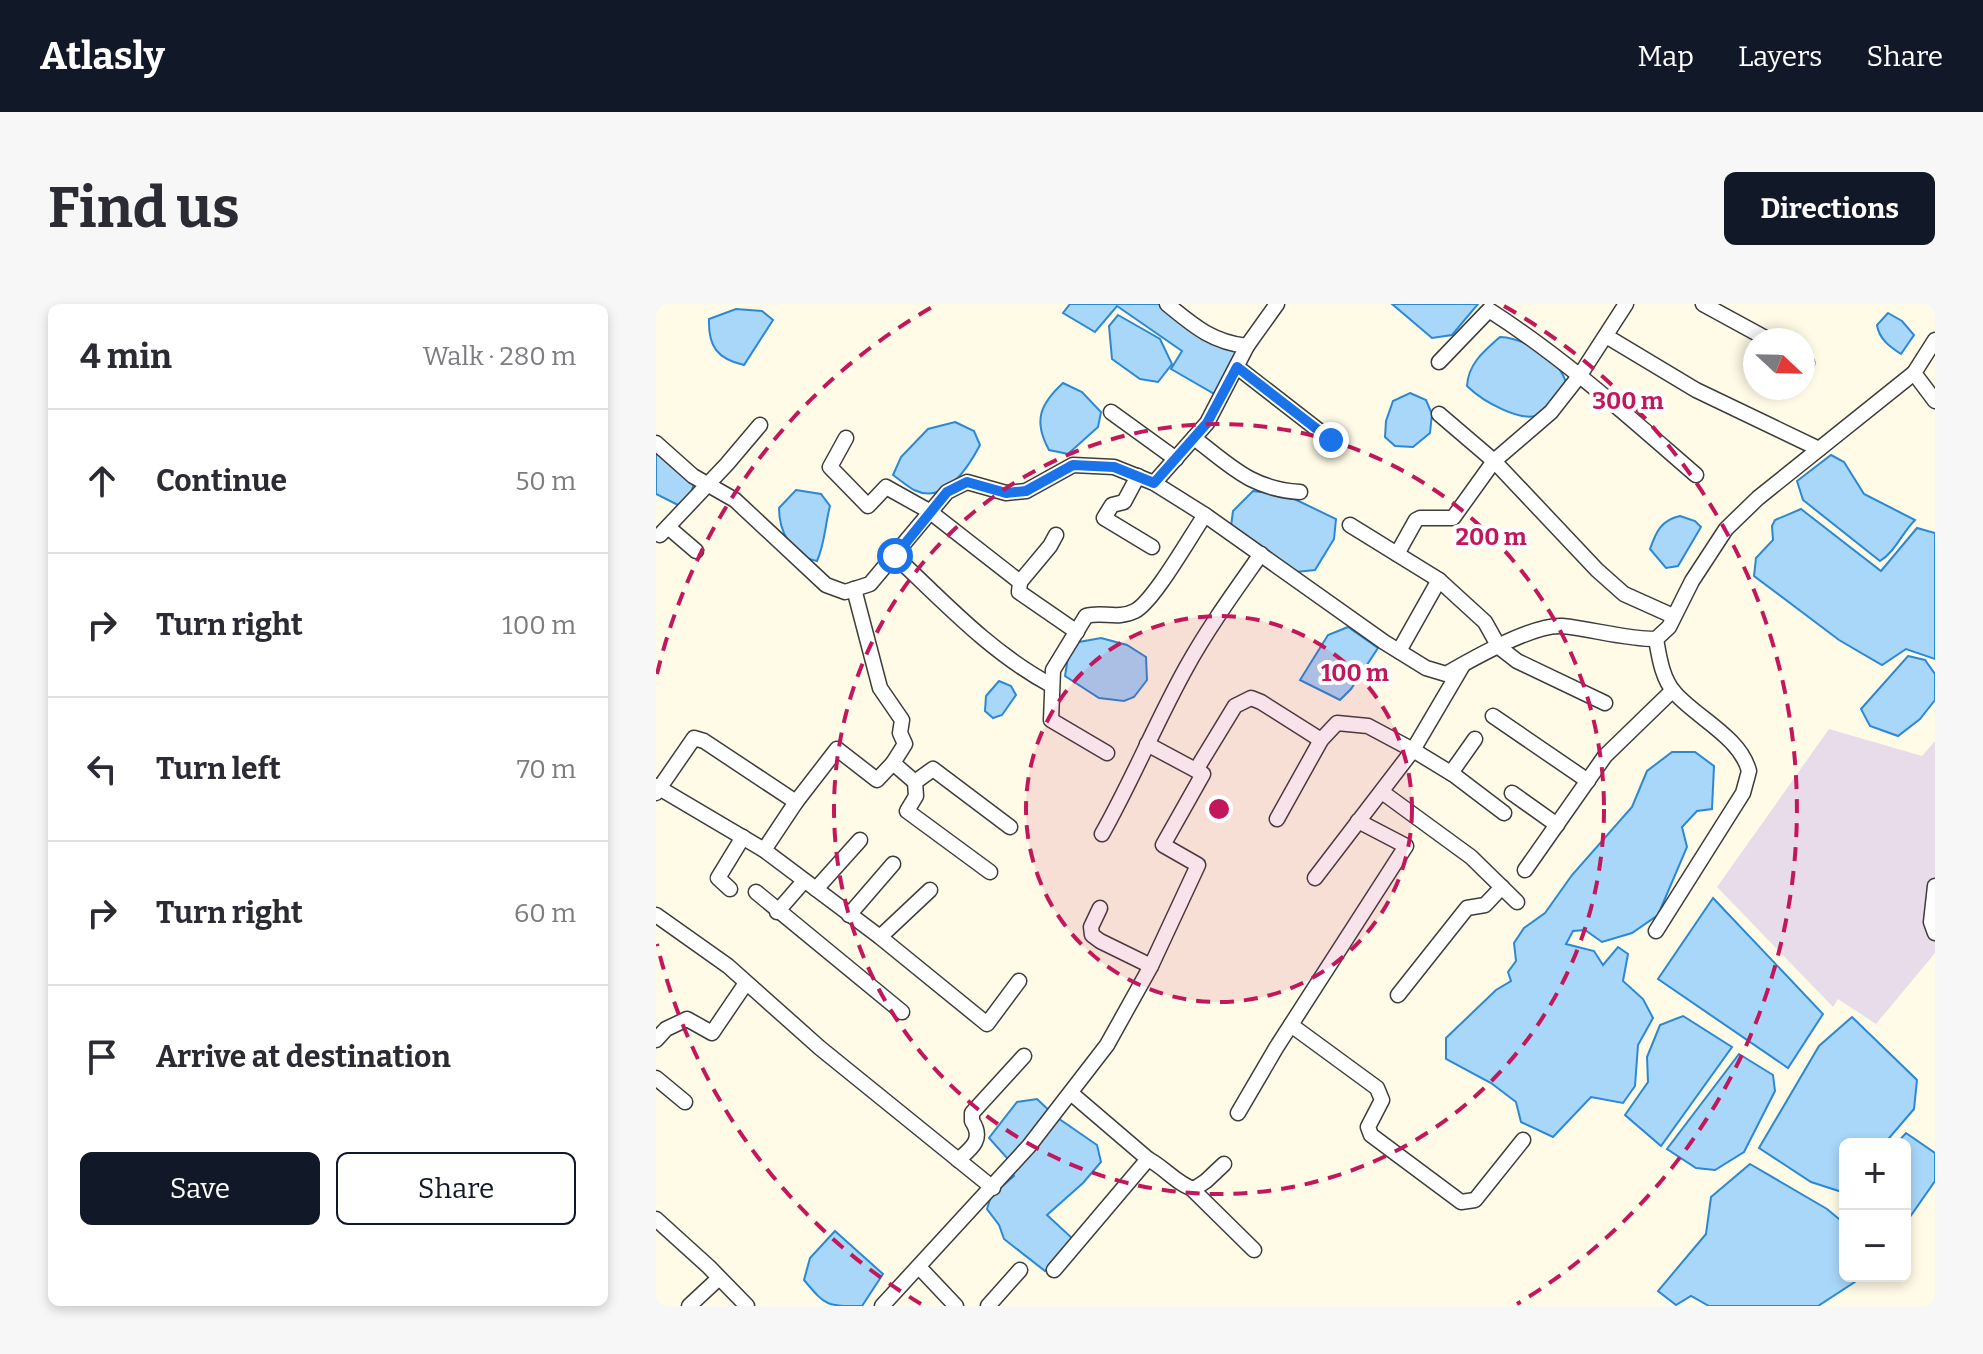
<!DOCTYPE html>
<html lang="en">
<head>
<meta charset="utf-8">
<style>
	body { margin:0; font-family:Bitter,serif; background:#f7f7f7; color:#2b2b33 }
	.controls { position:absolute; right:24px; bottom:24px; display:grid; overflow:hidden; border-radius:12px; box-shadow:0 4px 12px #0003 }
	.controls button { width:72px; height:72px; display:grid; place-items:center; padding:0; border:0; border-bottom:2px solid #e1e1e2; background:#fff; color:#2b2b33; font:40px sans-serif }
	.compass { position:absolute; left:1087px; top:24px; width:72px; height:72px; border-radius:50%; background:#fff; box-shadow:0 4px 12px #0003; rotate:112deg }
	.stop { position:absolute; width:24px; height:24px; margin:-18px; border:6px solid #1a73e8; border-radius:50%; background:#fff }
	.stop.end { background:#1a73e8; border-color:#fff; box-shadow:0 2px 8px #0008 }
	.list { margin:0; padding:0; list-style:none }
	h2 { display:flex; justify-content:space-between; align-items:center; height:104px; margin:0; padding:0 32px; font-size:34px }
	h2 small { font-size:26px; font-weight:400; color:#7c7c81 }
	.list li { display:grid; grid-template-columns:52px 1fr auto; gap:24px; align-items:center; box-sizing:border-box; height:144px; padding:0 32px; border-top:2px solid #e1e1e2 }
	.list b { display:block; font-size:30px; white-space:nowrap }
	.list em { font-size:26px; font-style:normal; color:#7c7c81 }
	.actions { display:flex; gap:16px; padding:24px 32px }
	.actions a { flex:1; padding:18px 0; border:2px solid #111827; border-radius:12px; text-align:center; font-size:28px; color:#111827 }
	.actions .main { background:#111827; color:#fff }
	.icon { flex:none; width:44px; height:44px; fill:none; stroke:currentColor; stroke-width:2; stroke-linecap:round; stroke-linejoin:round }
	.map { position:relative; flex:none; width:1279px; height:1002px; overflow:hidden; border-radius:12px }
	header { display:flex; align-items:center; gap:48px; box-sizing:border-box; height:112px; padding:0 40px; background:#111827; color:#fff }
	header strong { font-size:38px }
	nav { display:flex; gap:44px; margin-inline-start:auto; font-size:28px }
	.intro { display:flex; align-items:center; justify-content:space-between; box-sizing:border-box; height:192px; padding:0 48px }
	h1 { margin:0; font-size:56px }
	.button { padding:20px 36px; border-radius:12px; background:#111827; color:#fff; font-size:28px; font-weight:700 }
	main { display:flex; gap:48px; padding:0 48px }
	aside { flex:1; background:#fff; border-radius:12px; box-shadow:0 4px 12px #0003 }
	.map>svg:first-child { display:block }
</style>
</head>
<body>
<header>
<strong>Atlasly</strong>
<nav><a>Map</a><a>Layers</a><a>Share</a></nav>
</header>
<div class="intro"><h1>Find us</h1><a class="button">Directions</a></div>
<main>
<aside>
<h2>4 min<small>Walk · 280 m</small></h2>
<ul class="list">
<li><svg class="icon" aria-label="ahead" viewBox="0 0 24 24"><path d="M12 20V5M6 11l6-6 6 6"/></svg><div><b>Continue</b></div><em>50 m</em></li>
<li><svg class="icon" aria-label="right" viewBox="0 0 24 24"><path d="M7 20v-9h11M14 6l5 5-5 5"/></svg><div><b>Turn right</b></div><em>100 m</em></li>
<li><svg class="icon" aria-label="left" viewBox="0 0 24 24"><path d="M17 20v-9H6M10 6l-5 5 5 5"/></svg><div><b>Turn left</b></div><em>70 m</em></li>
<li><svg class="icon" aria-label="right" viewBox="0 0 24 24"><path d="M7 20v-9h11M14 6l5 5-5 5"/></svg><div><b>Turn right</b></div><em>60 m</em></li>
<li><svg class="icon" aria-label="arrive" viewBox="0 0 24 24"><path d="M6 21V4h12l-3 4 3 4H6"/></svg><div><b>Arrive at destination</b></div></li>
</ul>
<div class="actions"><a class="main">Save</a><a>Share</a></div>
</aside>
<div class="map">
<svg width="1279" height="1002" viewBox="0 0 1279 1002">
	<rect width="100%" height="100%" fill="#fffbe6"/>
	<path fill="#e9dcea" d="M1173,425l93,27 13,-15v212l-59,71 -38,-25 -5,8 -116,-120z"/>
	<g fill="#a8d7f9" stroke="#2b88d4" stroke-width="2">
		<path d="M414,0h90l28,21 54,24 -24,47 -47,-27 11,-18 -65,-45 -22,26 -32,-19z"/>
		<path d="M736,0h86l-26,31 -20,3z"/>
		<path d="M80,5l26,2 11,9 -29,45c-27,-6 -36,-19 -35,-46z"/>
		<path d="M1232,9l14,8 12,14 -13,19c-11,-7 -22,-15 -24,-29z"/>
		<path d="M462,11l42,24 12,25 -14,18 -18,-3 -28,-20 -3,-33z"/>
		<path d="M844,33c24,1 60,22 66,46 -7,10 -15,23 -24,30 -18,13 -61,-13 -75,-27 1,-22 17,-35 33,-49z"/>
		<path d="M407,79l19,9 19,20 -3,15 -30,27 -19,-4c-16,-29 -9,-46 14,-67z"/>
		<path d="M754,89l16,7 6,14 -2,19 -17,14 -18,-1 -10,-9 1,-16 7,-20z"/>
		<path d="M299,118l19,9 6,14c-12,23 -35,60 -66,45 -7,-4 -14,-10 -21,-15l8,-18 27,-28z"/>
		<path d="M0,145l38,34 -4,14 -12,8 -22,-11z"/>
		<path d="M1175,151l13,7 20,32 51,26c-13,13 -20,32 -35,41l-77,-61 -6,-19z"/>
		<path d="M140,186l25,4 9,12c-5,19 -5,37 -13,55 -26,-5 -38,-30 -38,-53z"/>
		<path d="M597,187l33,4 50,24 -2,20 -19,31 -19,2 -65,-46 2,-15z"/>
		<path d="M1145,205l80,62 36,-43 18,5v126l-29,-10 -24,16 -43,-25 -85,-64 2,-18 17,-18 -1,-14 3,-6z"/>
		<path d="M1024,212l15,5 6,6 -23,39 -12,2 -16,-19c6,-17 11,-29 30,-33z"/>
		<path d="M692,323l30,21 -27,41 -11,11 -40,-20 28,-45z"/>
		<path d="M445,334l26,7 19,12 1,23 -13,17 -10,4 -25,-3 -34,-22 3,-19 11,-15z"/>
		<path d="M1252,352l17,4 10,14v26l-15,19 -22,17 -28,-10 -9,-17z"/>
		<path d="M343,377l12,5 5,9 -14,20 -9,3 -8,-7 1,-15z"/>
		<path d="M1016,448h23l19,14 -2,43 -15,2 -15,16 5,20 -29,68 -26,18 -30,9 -17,-12 -12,1 -7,13 28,7 9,14 15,-18 10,7 -5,27 20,18 10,19 -15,27 -3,41 -12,17 -32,-6 -38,40 -32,-15 -5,-20 -25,-19 -45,-24v-21l50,-48 15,-9 -3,-9 8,-11 -2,-18 10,-15 21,-15 27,-38 60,-68 15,-36z"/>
		<path d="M1057,594l110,116 -35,54 -130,-89z"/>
		<path d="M1027,712l49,31 -71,99 -36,-31 23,-33 -1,-25 13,-32z"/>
		<path d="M1196,713l65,63 -3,29 -30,35h-39v45l-3,3 -31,-10 -52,-34 60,-102z"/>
		<path d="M1083,750l34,21 2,16 -31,61 -29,18 -19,-2 -29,-19z"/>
		<path d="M381,795l18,17 42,29 4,17 -18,21 -36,32 25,23 -27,33 -41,-32 -5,-14 -12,-16 4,-13 23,-20 -6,-17 -19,-21 28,-36z"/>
		<path d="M1250,829l29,20v28l-30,43v-80h-9z"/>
		<path d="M1094,860l77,45 18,15v52h19l-46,30h-109l-18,-10 -15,9 -18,-14 48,-57 5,-37z"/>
		<path d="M179,927l48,43 -21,32c-37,0 -36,0 -58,-26l6,-22z"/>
	</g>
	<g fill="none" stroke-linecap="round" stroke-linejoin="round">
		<g stroke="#3d3d3d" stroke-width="17">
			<g id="minor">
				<path d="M511,0c27,22 45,38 80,42"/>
				<path d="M1047,0l66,36"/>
				<path d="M950,32l90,54 123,59"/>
				<path d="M1279,36l-21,33 21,28"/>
				<path d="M1147,56l4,3"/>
				<path d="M783,58l50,-52c75,48 140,107 207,165"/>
				<path d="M581,63l94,73"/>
				<path d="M455,108l65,47"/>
				<path d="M783,110l55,47 103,109 27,24 49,22"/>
				<path d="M190,134l-16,29 38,39 18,-19 43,24 91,71 -1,10 58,40"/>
				<path d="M538,134c37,28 57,51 106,54"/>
				<path d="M0,139l37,33 42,24 91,85 19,7 25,-8 77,-92 20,-10 39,11 20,-2 47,-26 41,2 40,16 51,32 179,127 42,26 20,6c26,-15 87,-50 116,-48 31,3 62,13 94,13l13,-12 23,-46 34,-52 32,-31 156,-125"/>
				<path d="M482,172l-14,26 -12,3 -8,13 48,29"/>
				<path d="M498,179l53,-60 40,-77 30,-42"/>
				<path d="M694,221l89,55 46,42 14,25 18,14 88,42"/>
				<path d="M12,223l28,24"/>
				<path d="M4,231l67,-71 33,-39"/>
				<path d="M741,250l19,-34 4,-2h33l41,-57 57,-49 29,-37 46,-71"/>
				<path d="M239,252c49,46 96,97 156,129"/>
				<path d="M364,278l30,-36 6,-11"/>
				<path d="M198,285l26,99 22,32 -2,13 5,11 -12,19"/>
				<path d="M1000,335c3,17 6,40 19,54 22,25 65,44 74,78l-6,22 -87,138"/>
				<path d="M743,347l40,-71"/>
				<path d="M837,412l95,65"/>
				<path d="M451,449l-56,-33 2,-50 33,-54c17,-5 31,4 49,-5 19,-10 56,-76 70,-96"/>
				<path d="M540,466l39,-64 16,-8 10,4 60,38"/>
				<path d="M795,469l24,-34"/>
				<path d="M259,478l1,14 -9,15 83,61"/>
				<path d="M0,482l108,64 116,87 107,87 32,-43"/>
				<path d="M726,488l89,65 46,45"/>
				<path d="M0,489l38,-55 10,3 92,61 41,-53 40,31 16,-17 22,19 18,-13 77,58"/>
				<path d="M856,489l45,32"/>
				<path d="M621,515l44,-79 16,-17 31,3 45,24 50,-85"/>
				<path d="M446,530c31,-55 54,-112 84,-166 22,-40 49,-77 75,-114"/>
				<path d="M108,546l32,-48"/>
				<path d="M869,566l80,-114 67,-65"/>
				<path d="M659,574l98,-128 41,25 50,38"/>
				<path d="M1279,582l-4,36 4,11"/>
				<path d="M74,585l-12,-11 25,-41"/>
				<path d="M160,585l44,-49"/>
				<path d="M100,588l146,120"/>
				<path d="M444,604l-9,19 1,8 8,6 51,25"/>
				<path d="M121,608l27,-31"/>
				<path d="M0,611l72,51 92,82 173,140"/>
				<path d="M193,611l44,-51"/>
				<path d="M224,633l50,-47"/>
				<path d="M742,691l69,-87 18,-3 17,-18"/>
				<path d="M635,721l86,63 5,12 -14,27 3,8 90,67 14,-2 48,-60"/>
				<path d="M0,736l10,-11 21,-10 25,14 34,-50"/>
				<path d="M0,774l29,24"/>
				<path d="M582,809l38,-65 130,-202 -48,-25"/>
				<path d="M492,855c16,8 30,26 46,30l12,-8 18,-17"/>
				<path d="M302,856c14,-12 26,-21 14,-39v-8l52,-57"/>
				<path d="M535,884l63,62"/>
				<path d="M0,915l53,48 38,39"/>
				<path d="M263,963l37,39"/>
				<path d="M398,966l94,-111 -76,-65"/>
				<path d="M33,1002l30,-28"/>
				<path d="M226,1002l147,-160 78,-101 44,-79 47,-101 -35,-20 40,-71 -56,-30"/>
				<path d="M332,1002l32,-36"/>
			</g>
		</g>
		<use href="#minor" stroke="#fff" stroke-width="14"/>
	</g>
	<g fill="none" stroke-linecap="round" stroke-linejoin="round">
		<path stroke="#1a73e8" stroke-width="10" d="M239,252l52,-64 20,-10 39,11 20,-2 47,-26 41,2 40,16 53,-60 30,-56 94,73"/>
	</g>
	<circle cx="563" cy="505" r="193" fill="#c2185b" fill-opacity=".12"/>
	<g fill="none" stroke="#c2185b" stroke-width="4" stroke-dasharray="14 10">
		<circle cx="563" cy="505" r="193"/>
		<circle cx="563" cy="505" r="385"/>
		<path d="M265 1000A578 578 0 0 1 1 640M1 370A578 578 0 0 1 278 2M848 2A578 578 0 0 1 861 1000"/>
	</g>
	<circle cx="563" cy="505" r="12" fill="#c2185b" stroke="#fff" stroke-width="4"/>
	<g font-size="24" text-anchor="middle" font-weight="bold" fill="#c2185b" stroke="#fff" stroke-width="8" stroke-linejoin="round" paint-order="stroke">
		<text x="972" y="105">300 m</text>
		<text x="835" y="241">200 m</text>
		<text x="699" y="377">100 m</text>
	</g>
</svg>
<div class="controls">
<button>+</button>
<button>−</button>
</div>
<svg class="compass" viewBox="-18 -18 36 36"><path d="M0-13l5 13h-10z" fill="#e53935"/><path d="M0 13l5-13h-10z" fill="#7c7c81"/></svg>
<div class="stop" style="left:239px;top:252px"></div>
<div class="stop end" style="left:675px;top:136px"></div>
</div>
</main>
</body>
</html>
